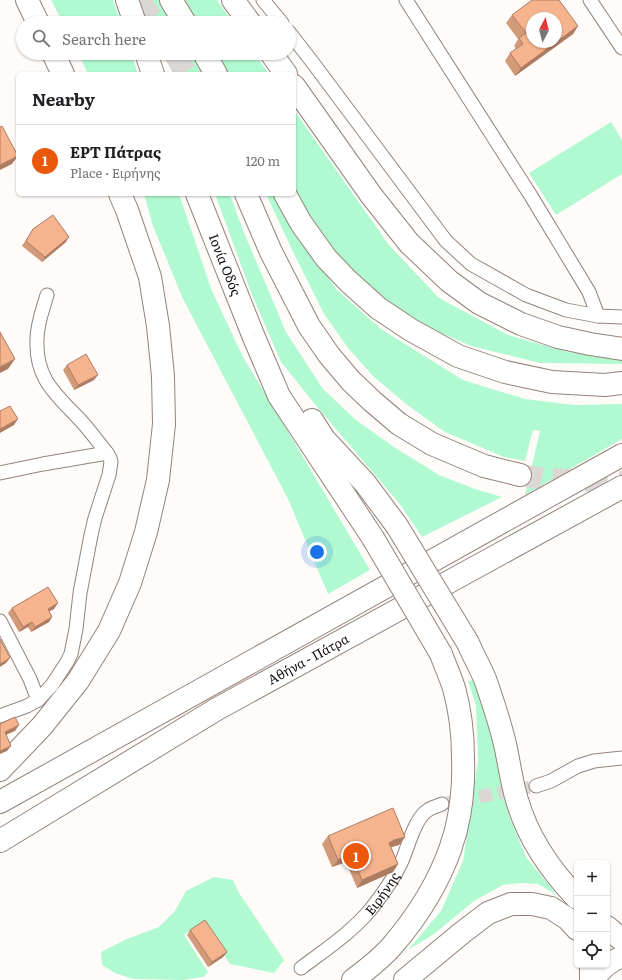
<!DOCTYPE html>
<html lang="en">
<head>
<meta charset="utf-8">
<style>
	body { margin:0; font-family:Literata,serif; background:#f6f6f6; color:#202124 }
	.controls { position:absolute; right:12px; bottom:12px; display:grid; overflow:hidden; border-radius:6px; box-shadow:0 1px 3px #0004 }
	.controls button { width:36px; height:36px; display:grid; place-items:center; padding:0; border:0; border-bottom:1px solid #e0e0e0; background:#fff; color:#202124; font:20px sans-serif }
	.compass { position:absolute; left:526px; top:12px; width:36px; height:36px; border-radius:50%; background:#fff; box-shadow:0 1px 3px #0004; rotate:7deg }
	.you { position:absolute; left:317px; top:552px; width:14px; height:14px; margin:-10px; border:3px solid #fff; border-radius:50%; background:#1a73e8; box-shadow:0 0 0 6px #1a73e833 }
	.badge { display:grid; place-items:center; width:26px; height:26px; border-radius:50%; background:#ea580c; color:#fff; font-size:13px; font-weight:700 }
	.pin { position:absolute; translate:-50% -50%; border:2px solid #fff; box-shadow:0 1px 4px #0006 }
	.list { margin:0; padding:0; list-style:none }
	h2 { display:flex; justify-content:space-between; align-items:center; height:52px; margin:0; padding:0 16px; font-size:17px }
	h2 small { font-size:13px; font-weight:400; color:#757577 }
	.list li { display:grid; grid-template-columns:26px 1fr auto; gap:12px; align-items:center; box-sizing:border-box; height:72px; padding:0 16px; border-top:1px solid #e0e0e0 }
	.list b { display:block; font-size:15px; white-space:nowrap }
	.list p { margin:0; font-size:13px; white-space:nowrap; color:#757577 }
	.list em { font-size:13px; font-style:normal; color:#757577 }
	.icon { flex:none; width:22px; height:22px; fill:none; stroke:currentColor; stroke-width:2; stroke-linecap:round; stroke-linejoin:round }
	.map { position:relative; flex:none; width:622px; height:980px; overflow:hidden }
	.search { position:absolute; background:#fff; box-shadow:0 1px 3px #0004; left:16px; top:16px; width:280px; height:44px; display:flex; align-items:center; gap:10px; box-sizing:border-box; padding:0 14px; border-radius:22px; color:#757577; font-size:15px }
	.panel { position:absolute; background:#fff; box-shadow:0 1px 3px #0004; left:16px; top:72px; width:280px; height:124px; border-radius:6px }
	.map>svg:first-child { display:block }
</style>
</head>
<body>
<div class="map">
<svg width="622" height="980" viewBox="0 0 622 980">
	<rect width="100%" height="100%" fill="#fffbf9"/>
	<g fill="#b1fad1">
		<path d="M51,0h62l8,23h-58z"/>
		<path d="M149,0h13l14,23h-20z"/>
		<path d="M182,0h35l16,23h-39z"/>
		<path d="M78,53h53l7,21h-50z"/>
		<path d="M166,53h28l12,21h-33z"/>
		<path d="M211,53h43l15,21h-46z"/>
		<path d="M294,110l95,135 50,53 69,37 60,17 54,7v5l-82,-1 -69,-17 -60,-26 -39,-29 -52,-54 -26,-43z"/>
		<path d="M611,122l11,18v34l-66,41 -27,-42z"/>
		<path d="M144,194h35l33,97 31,66 47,78 80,135 -42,24 -40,-95 -105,-200 -30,-73z"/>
		<path d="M215,194h15l12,34 44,104 37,57 33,31 38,27 45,28 36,14 27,8 -80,40 -23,-34 -81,-95 -37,-46 -29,-67z"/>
		<path d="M266,194h7l25,42 39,54 44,39 82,51 62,19 49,6 48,-1v35l-97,56 15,-64 -7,-1 -8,31 -21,-4 -59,-25 -39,-28 -33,-28 -25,-28 -24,-34 -29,-58z"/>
		<path d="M473,680l16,43 11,46 9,47 17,41 31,38 -19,-11 -17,-1 -18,2 -29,16 -40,33 -26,16 33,-39 22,-50 15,-100 -2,-56 -8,-24z"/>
		<path d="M214,877l19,3 6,13 45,67 -10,13 -44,-9 -28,-42 -18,13 24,37 -5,5 -20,3 -50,-1 -18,-6 -13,-8 -1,-13 26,-13 32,-12 16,-16 11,-20z"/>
	</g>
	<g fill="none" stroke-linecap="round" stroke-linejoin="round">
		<path stroke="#dbd7d5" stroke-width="13" stroke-dasharray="13 6" stroke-linecap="butt" d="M442,804l94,-18"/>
		<g stroke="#dbd7d5" stroke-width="22" stroke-dasharray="22 11" stroke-linecap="butt">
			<path d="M139,0l16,23"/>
			<path d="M174,53l13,21"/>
			<path d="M520,475l25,4 77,3"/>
		</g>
		<g stroke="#94837a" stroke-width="15">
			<g id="street">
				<path d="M263,0l19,23"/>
				<path d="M406,0l125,196 58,96 9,24"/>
				<path d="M590,0l32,48"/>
				<path d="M289,32l24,31 133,178 25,23 55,31 40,15 32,6 24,1"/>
				<path d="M0,473l43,-9 64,-11"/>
				<path d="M0,621l30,58 8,21"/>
				<path d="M0,716l27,-10 11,-6 14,-15 15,-23 4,-8 5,-25 4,-36 11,-58 4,-17 14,-43 2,-13 -1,-4 -3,-5c-8,-10 -16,-21 -25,-31 -25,-27 -47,-42 -45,-83 0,-15 6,-30 10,-44"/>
				<path d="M536,786l15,-5 27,-15 16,-5 28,-3"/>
				<path id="s1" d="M301,968c24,-18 51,-36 70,-59 11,-14 22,-29 30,-46 7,-15 13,-44 27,-53 4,-3 10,-4 14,-6"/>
			</g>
		</g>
		<g stroke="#94837a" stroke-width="23">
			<path id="primary" d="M594,980c7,-11 16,-19 28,-23"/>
		</g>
		<g stroke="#94837a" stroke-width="24">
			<g id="highway">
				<path d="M27,0l11,23"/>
				<path d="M127,0l8,23"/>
				<path d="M171,0l14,23"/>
				<path d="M233,0l17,23"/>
				<path d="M53,53l10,21"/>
				<path d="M146,53l7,21"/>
				<path d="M204,53l12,21"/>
				<path d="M271,53l15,21"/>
				<path d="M294,86l77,109 38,48 40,38 30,22 42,21 37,13 32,7 32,5"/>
				<path id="s2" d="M197,194l56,141 26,61 94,142"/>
				<path d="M246,194l25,58 38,74 20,29 22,26 21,20 27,23 33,20 52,22 36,9"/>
				<path d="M285,194l16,29 25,35 22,23 30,27 33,22 47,26 47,16 47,10 53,3 17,-2"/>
				<path d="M312,420l12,19 41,44 32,43"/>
				<path d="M468,643c5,12 12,24 17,36 7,20 14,41 19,61 5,20 7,41 13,60 11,38 33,70 60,98"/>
				<path d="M0,770l42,-44 36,-45 31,-50 21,-48 16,-51 12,-52 6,-56 -1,-48 -5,-50 -8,-49 -23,-67 -7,-16"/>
				<path d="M0,802l622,-347"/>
				<path id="s3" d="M0,841l217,-132 405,-222"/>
				<path d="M607,927l15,13"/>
				<path d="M353,980c13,-10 28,-21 39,-34 25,-29 46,-62 59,-99 1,-6 4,-11 5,-17 6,-24 8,-48 7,-73 0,-23 -3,-47 -9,-69 -4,-12 -9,-23 -13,-34"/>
				<path d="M405,980l58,-48 25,-19 23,-9h21l19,4 17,11 9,10"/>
				<path d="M591,980v-15"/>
			</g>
		</g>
		<use href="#street" stroke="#fff" stroke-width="13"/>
		<use href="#primary" stroke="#fff" stroke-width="21"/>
		<use href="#highway" stroke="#fff" stroke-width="22"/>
		<g stroke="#94837a" stroke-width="24" stroke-linecap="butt">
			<g id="highway-bridge">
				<path d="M397,526l71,117"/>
				<path d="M373,538l68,116"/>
			</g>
		</g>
		<use href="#highway-bridge" stroke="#fff" stroke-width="22"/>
	</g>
	<g fill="#d39a7a">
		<path d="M512,15l66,11 -5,8 -58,42 -10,-15 5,-8 6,-4 -2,-3 4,-7 -12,-16z"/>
		<path d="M33,229l33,13 -24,20 -20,-16z"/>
		<path d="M67,365l27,15 -20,10 -11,-20z"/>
		<path d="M12,608l42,1 -5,2 3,6 -3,5 -18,10 -3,-5 -9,5 -11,-19z"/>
		<path d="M328,836l77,1 -6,8 -8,2 7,17 -5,8 -36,16 -11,-26 -14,5 -10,-23z"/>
		<path d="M190,930l37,22 -4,5 -15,10 -21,-32z"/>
	</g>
	<g fill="#ac7d63">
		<path d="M578,26l-5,8 -58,42 6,-8z"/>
		<path d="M18,156l-6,8 -12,6v-5z"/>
		<path d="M69,237l-3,5 -24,20 3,-5z"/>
		<path d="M15,359l-7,10 -8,4v-6z"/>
		<path d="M98,375l-4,5 -20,10 4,-5z"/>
		<path d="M18,419l-4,6 -14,8v-4z"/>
		<path d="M58,603l-4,6 -10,5 4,-5z"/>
		<path d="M52,617l-3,5 -18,10 4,-5z"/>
		<path d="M32,622l-4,5 -9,5 4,-5z"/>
		<path d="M10,658l-4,5 -6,4v-3z"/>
		<path d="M19,725l-4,6 -14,6 4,-5z"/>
		<path d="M11,746l-4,5 -7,3v-3z"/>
		<path d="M405,837l-6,8 -11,3 1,-5 5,-3z"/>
		<path d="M351,854l-5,8 -14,5 6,-7z"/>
		<path d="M398,864l-5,8 -36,16 5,-8z"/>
		<path d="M227,952l-4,5 -15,10 4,-5z"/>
	</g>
	<g fill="#f5b38e" stroke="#ac7d63" fill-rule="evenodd">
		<path d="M532,0h27l19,26 -57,42 -11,-15 13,-9 -4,-6 7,-5 -14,-18zM532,18h24v24h-24z"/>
		<path d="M2,126l16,30 -18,9v-38z"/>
		<path d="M53,215l16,22 -24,20 -19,-16 7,-12z"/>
		<path d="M0,332l15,27 -15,8z"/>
		<path d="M86,354l12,21 -20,10 -11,-20z"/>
		<path d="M10,406l8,13 -18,10v-18z"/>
		<path d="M48,587l10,16 -10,6 4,8 -17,10 -3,-5 -9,5 -11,-19z"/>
		<path d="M0,639l10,19 -10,6z"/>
		<path d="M15,717l4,8 -14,7 6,14 -11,5v-27z"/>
		<path d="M393,808l12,29 -11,3 -5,3 9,21 -36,16 -11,-26 -13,6 -10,-24z"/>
		<path d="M205,920l22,32 -15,10 -22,-32z"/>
	</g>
	<g text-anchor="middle" stroke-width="3" stroke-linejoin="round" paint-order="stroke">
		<g font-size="13" fill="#120c09" stroke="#fff">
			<text dy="5" stroke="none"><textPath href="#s2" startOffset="76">Ιονία Οδός</textPath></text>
			<text dy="5" stroke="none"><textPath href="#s3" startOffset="358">Αθήνα - Πάτρα</textPath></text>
			<text dy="5" stroke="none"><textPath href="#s1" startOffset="111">Ειρήνης</textPath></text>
		</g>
	</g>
</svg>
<div class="controls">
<button>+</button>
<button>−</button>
<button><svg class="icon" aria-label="locate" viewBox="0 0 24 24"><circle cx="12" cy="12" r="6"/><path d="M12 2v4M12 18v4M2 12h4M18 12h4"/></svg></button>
</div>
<svg class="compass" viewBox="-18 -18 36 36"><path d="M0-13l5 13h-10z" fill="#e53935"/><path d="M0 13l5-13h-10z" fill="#757577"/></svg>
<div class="you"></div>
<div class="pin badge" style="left:356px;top:856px">1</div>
<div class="search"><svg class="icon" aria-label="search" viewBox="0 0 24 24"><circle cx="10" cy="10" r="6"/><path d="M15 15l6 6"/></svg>Search here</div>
<section class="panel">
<h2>Nearby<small></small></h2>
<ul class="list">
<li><span class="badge">1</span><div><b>ΕΡΤ Πάτρας</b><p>Place · Ειρήνης</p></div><em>120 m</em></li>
</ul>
</section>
</div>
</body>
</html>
